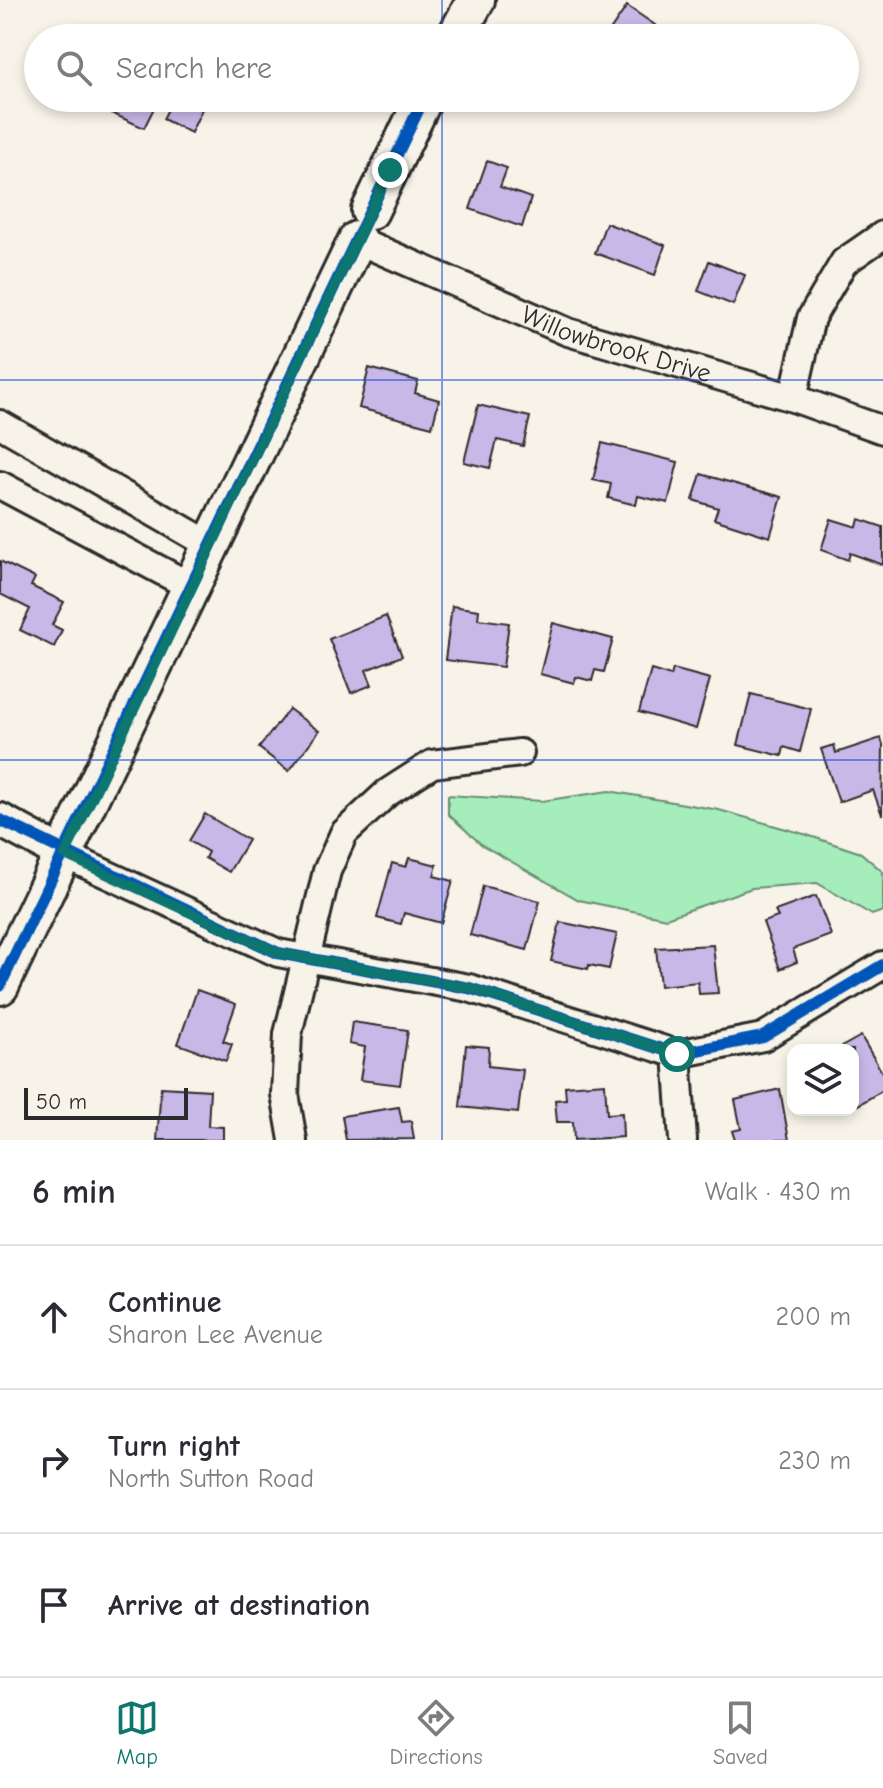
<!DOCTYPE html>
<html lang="en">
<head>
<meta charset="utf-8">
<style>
	body { margin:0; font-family:"Comic Neue",sans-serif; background:#f7f7f7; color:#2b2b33 }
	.controls { position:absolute; right:24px; bottom:24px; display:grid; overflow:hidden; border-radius:16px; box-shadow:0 4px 12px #0003 }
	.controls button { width:72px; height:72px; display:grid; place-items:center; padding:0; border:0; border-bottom:2px solid #e1e1e2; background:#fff; color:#2b2b33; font:40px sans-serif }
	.scale { position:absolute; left:24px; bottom:20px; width:164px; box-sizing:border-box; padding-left:8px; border:4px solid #2b2b2b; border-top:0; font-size:22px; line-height:28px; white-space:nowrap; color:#2b2b2b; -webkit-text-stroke:6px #f7f3e8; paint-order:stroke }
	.stop { position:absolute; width:24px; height:24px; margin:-18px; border:6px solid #0f766e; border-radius:50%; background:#fff }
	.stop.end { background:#0f766e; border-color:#fff; box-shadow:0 2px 8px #0008 }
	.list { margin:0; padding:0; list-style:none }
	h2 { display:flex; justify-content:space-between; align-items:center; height:104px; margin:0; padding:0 32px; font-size:34px }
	h2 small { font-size:26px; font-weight:400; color:#7c7c81 }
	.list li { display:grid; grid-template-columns:52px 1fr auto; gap:24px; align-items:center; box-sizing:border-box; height:144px; padding:0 32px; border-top:2px solid #e1e1e2 }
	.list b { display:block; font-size:30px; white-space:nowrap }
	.list p { margin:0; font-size:26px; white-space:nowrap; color:#7c7c81 }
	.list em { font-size:26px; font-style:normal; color:#7c7c81 }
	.icon { flex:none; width:44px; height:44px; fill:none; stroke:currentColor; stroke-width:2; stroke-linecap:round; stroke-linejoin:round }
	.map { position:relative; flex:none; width:883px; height:1140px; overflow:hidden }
	.search { position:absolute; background:#fff; box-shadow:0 4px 12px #0003; left:24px; right:24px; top:24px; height:88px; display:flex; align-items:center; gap:20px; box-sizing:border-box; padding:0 28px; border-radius:44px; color:#7c7c81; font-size:30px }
	.sheet { height:536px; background:#fff }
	nav { display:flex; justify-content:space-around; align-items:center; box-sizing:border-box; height:112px; border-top:2px solid #e1e1e2; background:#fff; font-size:22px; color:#7c7c81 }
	nav a { display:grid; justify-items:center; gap:4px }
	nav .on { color:#0f766e }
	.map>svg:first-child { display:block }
</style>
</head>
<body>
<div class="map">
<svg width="883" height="1140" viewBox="0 0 883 1140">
	<rect width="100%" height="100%" fill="#f7f3e8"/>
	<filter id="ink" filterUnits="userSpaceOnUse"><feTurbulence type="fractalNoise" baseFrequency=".0125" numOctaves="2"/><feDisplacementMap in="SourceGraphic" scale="16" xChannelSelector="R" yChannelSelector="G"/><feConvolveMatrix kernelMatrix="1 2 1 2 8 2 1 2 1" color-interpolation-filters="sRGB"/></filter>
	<g filter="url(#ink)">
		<path fill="#a5edba" stroke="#688c72" stroke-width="2" d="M609,791l110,19 85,24 57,19 22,19v39l-11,4 -55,-32 -65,5 -86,30 -87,-18 -97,-55 -34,-31v-19l94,6z"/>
		<g fill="#c8b8e8" stroke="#2b2b2b" stroke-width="2">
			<path d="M627,6l28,19 -9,13h-41z"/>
			<path d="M103,98h104l-16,35 -28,-14 6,-12 -12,-5 -13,26 -46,-21z"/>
			<path d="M487,161l20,7 -7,19 31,11 -9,29 -52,-18z"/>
			<path d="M606,223l59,22 -10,30 -60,-22z"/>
			<path d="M709,261l36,14 -12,30 -35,-14z"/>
			<path d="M369,368l49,13 -3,12 24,7 -7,27 -73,-19z"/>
			<path d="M478,405l52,12 -7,29 -26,-6 -7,28 -26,-6z"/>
			<path d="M602,443l76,19 -10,41 -30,-7 -2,9 -28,-7 3,-14 -18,-4z"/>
			<path d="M701,474l81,23 -12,40 -56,-18 4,-11 -25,-8z"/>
			<path d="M831,519l26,8 2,-8 24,8v38l-33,-12 -2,7 -27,-10z"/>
			<path d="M0,561l35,17 -4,8 33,16 -12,23 10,5 -8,17 -34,-17 10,-21 -30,-15z"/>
			<path d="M452,606l27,4 -1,9 31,4 -6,44 -58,-7z"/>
			<path d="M386,616l16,40 -36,14 6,15 -21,8 -22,-54z"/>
			<path d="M553,623l60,16 -9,33 -9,-2 -3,11 -16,-4 -2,6 -34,-9z"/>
			<path d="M673,669l37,10 -14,50 -57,-17 12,-42 20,6z"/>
			<path d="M751,694l60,15 -11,43 -16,-5 -2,9 -44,-11z"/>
			<path d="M289,709l30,22 -30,40 -30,-23z"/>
			<path d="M881,738l2,7 -1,70 -9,-25 -34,12 -18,-53 13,-4 2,8z"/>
			<path d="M205,814l43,26 -19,32 -24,-14 3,-6 -19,-11z"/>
			<path d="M409,858l28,7 -3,11 19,5 -12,42 -37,-10 -3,11 -24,-6 15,-55 14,4z"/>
			<path d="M483,886l57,15 -13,49 -57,-15z"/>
			<path d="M816,896l15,39 -38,14 4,13 -17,7 -17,-47 15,-5 -3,-6z"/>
			<path d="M560,922l57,12 -8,35 -20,-4 -1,4 -37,-8z"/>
			<path d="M713,945l5,48 -19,1 -1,-12 -38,4 -4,-38z"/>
			<path d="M197,990l39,14 -13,37 9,3 -6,17 -48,-17z"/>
			<path d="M352,1022l56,8 -8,55 -40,-5 5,-33 -16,-3z"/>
			<path d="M861,1036l22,38v16l-25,15 -5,-9v-46h-17z"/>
			<path d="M466,1045l23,2 -1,19 35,4 -5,43 -58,-6z"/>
			<path d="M605,1083l2,31 15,-1 1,24 -49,3 -1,-18h-16l-2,-22 11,-1 -1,-13z"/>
			<path d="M161,1087l49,3 -2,36 15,1v13h-66z"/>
			<path d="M780,1089l9,51h-54l-3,-9 9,-2 -6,-29z"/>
			<path d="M399,1107l3,15 9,-1 3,18 -68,1 -4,-24z"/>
		</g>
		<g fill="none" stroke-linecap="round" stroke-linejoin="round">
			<g stroke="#2b2b2b" stroke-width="32">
				<g id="minor">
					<path id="s1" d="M357,240l211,92 225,66 90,32"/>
					<path d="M793,398l18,-80 33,-56 39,-27"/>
					<path d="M0,424l212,122"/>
					<path d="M0,485l192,102"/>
					<path d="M65,855l213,98 191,35 208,66 86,-17 120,-72"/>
					<path d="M677,1054l6,86"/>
					<path d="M293,1140l-8,-46 3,-60 39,-163 17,-38 43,-40 45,-29 88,-11"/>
				</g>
			</g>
			<g stroke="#2b2b2b" stroke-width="38">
				<path id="tertiary" d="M0,820l65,35"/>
			</g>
			<g stroke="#2b2b2b" stroke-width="42">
				<g id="secondary">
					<path d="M455,38l21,-38"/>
					<path d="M370,211l54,-113"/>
					<path d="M0,986l357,-746"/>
				</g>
			</g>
			<use href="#minor" stroke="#f7f3e8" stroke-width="26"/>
			<use href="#tertiary" stroke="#f7f3e8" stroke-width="32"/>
			<use href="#secondary" stroke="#f7f3e8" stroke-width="36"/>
			<g stroke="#f7f3e8" stroke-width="17">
				<g id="cycleway">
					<path d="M0,820l278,133 191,35 208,66 86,-17 120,-72"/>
					<path d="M0,986l424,-888"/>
				</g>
			</g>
			<use href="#cycleway" stroke="#0057b8" stroke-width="12"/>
		</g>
	</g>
	<g fill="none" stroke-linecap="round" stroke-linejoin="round" filter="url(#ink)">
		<path stroke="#0f766e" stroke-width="10" d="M390,170l-325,685 213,98 191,35 208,66"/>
	</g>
	<path fill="none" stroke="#1d4ed8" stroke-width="2" stroke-opacity="0.55" d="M442,0v38M442,98v1042M0,380h883M0,760h883"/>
	<g text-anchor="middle" stroke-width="6" stroke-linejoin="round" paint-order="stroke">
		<g font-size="26" fill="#2b2b2b" stroke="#f7f3e8">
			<text dy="9" stroke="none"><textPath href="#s1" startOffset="280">Willowbrook Drive</textPath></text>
		</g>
	</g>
</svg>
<div class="controls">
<button><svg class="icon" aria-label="layers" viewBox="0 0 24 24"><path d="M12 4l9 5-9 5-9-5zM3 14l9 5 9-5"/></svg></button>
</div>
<div class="scale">50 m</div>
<div class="stop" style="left:677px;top:1054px"></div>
<div class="stop end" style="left:390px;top:170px"></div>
<div class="search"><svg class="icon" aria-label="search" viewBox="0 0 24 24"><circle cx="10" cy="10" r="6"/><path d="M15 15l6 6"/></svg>Search here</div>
</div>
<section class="sheet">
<h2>6 min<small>Walk · 430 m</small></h2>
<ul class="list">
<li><svg class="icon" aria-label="ahead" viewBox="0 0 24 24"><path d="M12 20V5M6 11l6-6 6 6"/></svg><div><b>Continue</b><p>Sharon Lee Avenue</p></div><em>200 m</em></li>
<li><svg class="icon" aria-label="right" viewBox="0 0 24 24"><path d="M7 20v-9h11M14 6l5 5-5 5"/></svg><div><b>Turn right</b><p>North Sutton Road</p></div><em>230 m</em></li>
<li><svg class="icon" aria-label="arrive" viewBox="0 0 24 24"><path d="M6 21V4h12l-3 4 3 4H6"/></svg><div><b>Arrive at destination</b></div></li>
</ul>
</section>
<nav>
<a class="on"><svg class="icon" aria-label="map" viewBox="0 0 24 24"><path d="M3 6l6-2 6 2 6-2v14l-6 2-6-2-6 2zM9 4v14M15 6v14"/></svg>Map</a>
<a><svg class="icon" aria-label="directions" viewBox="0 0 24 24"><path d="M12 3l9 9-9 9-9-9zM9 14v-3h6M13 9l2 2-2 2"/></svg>Directions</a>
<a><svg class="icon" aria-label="saved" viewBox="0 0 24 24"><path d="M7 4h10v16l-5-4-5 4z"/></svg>Saved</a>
</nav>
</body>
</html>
